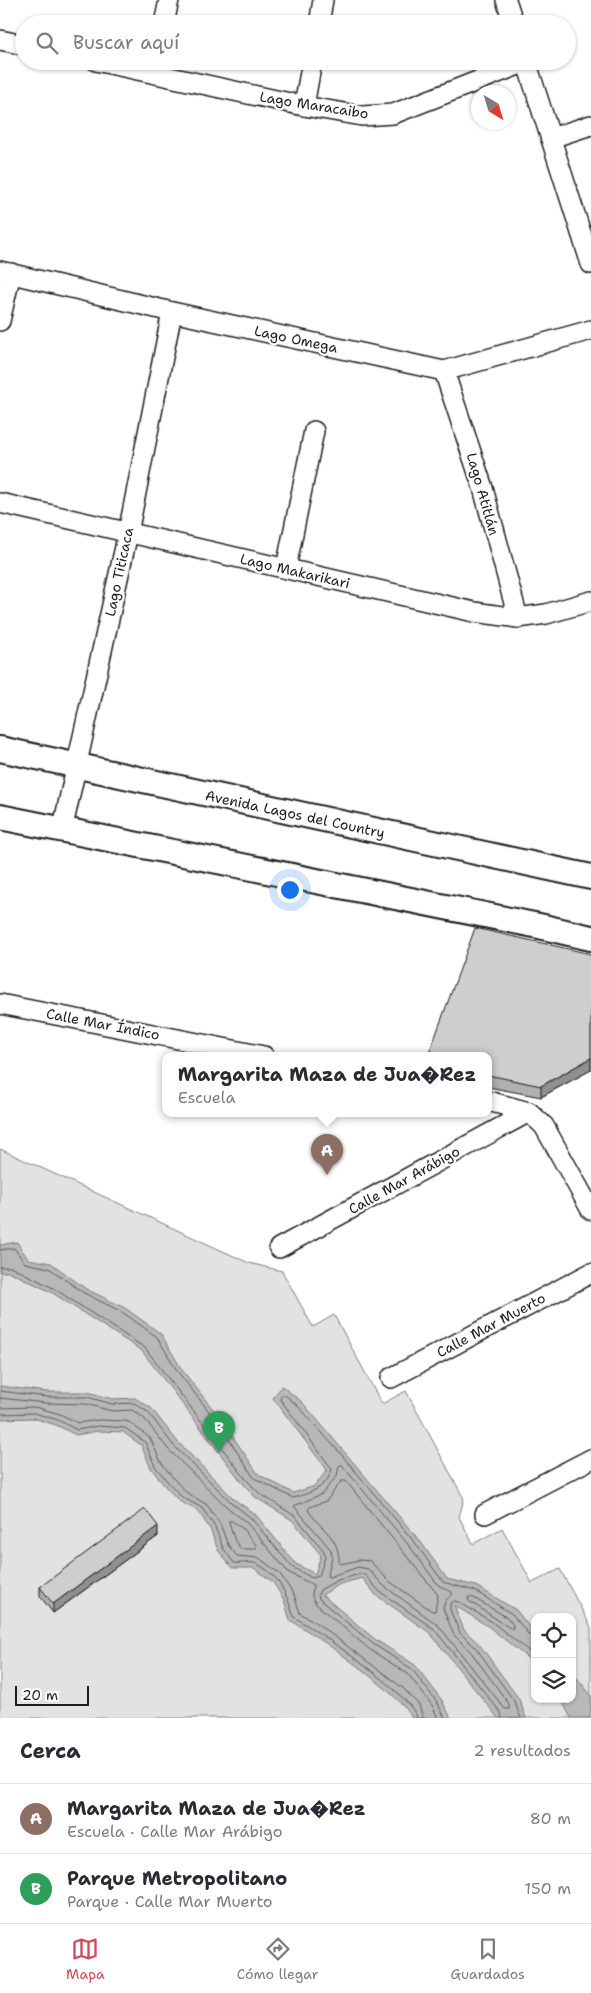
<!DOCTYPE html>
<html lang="es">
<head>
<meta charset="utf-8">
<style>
	body { margin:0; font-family:"Shantell Sans",sans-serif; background:#f2f2f3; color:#2b2b33 }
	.controls { position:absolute; right:15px; bottom:15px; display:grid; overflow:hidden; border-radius:10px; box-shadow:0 1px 4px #0004 }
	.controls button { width:45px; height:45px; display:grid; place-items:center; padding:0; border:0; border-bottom:1px solid #e1e1e2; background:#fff; color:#2b2b33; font:25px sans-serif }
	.compass { position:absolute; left:471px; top:85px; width:45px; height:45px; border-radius:50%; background:#fff; box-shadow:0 1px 4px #0004; rotate:142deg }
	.scale { position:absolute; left:15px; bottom:12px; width:74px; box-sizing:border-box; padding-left:5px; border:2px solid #1c1c1c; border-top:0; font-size:14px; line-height:18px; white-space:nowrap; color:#1c1c1c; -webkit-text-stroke:4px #fff; paint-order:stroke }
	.you { position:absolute; left:289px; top:889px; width:18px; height:18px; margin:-12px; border:4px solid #fff; border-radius:50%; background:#1a73e8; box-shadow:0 0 0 8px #1a73e833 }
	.badge { display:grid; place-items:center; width:32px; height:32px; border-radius:50%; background:#d1495b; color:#fff; font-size:16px; font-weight:700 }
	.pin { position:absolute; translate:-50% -41px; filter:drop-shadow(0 1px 2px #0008) }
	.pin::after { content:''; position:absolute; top:26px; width:18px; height:15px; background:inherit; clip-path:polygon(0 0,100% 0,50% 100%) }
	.popup { position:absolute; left:162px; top:1052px; width:330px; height:65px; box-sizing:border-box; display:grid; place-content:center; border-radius:10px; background:#fff; filter:drop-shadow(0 1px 4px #0005); font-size:16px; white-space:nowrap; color:#7c7c81 }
	.popup b { font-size:19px; color:#2b2b33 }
	.popup::after { content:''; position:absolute; left:50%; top:100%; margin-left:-10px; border:10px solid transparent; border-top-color:#fff }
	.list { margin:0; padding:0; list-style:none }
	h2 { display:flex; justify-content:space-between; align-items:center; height:65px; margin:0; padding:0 20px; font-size:21px }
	h2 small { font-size:16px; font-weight:400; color:#7c7c81 }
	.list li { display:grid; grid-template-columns:32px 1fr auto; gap:15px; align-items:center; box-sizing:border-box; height:70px; padding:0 20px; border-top:1px solid #e1e1e2 }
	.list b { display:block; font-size:19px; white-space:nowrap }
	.list p { margin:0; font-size:16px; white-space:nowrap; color:#7c7c81 }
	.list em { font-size:16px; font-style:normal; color:#7c7c81 }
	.icon { flex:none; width:28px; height:28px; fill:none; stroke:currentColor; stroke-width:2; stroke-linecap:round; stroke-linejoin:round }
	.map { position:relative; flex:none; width:591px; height:1718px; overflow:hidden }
	.search { position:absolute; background:#fff; box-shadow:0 1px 4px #0004; left:15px; right:15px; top:15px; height:55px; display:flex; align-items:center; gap:12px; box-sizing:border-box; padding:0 18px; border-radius:28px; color:#7c7c81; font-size:19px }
	.sheet { height:205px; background:#fff }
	nav { display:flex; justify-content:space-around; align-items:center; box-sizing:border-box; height:70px; border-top:1px solid #e1e1e2; background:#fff; font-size:14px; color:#7c7c81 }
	nav a { display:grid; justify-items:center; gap:2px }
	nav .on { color:#d1495b }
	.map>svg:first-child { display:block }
</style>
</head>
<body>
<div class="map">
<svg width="591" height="1718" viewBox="0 0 591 1718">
	<rect width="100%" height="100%" fill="#fff"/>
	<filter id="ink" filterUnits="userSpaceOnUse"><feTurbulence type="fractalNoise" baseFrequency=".02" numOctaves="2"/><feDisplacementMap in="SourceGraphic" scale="10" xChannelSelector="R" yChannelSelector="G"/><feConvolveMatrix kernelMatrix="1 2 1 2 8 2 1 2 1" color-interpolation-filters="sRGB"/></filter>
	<g filter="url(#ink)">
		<path fill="#e2e2e2" stroke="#7f7f7f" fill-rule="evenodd" d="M0,1149l249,114 33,8 31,56 21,-12 48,89 24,-13 58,108 -5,18 14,27 29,-16 30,55 28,-14 31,58v91h-591zM535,1617h37v82h-37z"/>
		<g fill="#b8b8b8" stroke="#7a7a7a">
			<path d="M17,1242l11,17 23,4 35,26 39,19 36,26 21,36 41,52 35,52 35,19 22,-7 12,-16 -54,-72 9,-12 20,16 118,139 27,38 29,7 40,24 19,24v30l-46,-37 -35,-22 10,25 15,14 40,55 7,19h-28l-68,-85 -54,-38 -14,-17 -22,6 -18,11 54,45 39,25 26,34 10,19h-39c-8,-22 -99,-85 -122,-98l-6,-20 -11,-18 -19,-14h-22l-14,-18 -8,-21 -12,-18 -19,-10 -15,-16 -13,-17 -10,-23 -18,-13 -25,-1 -22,4 -20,-10 -23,-7 -33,1v-33l47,6h41l24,7 23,-1 16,10 26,33 58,59 20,14 41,50 19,10 6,-19 -29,-35 -37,-23 -14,-16 -99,-130 -91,-59 -41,-20h-10v-27z"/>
			<path d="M572,1672l19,23v23h-20l-10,-19h11z"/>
		</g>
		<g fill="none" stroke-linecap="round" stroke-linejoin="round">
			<g stroke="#5a5a5a" stroke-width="1">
				<path d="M0,1250l14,-2 11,15 24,5 35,25 38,19 35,25 21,35 41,52 35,54 39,20c17,-5 34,-10 39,-29l-52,-70 2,-4h3l13,11 43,48 75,90 27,38 32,9 37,23 17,21 6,1"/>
				<path d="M0,1267h12l41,21 92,60 100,130 14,15 36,23 29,35 1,6 -6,19 -7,2 -20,-11 -41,-49 -19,-15 -59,-58 -25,-33 -14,-9 -22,1 -25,-7h-40l-47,-6"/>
				<path d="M0,1398l46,5 40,1 26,7 20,-1 11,7 25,32 59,58 20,16 41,49 25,13 -1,12 4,7 53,45 39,25 24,31 6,13"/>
				<path d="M0,1408l35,-1 25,7 18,9 20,-3 25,1 6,1 21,16 11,24 12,16 13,14 21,13 13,19 8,21 9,11 22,2 21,16 14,21 6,18 15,9 88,66 16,17 4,13"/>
				<path d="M0,1414l34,-1 24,7 19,10 21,-4 27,2 20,14 10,24 13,16 14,15 20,11 13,19 8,21 11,15c7,1 17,-2 23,1 24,12 29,31 37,53 22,13 120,79 123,101"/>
				<path d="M342,1465l69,83 27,37 14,7v3l-6,5 -3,8 11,27 17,17 38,52v5h-4l-67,-84 -54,-39 -16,-17 -10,-2 -29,10 -2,-1 5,-19 -1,-7 -37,-44 28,-12 15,-18 2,-10z"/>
				<path d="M342,1481h4l92,114 -3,16h-3l-43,-30 -19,-20 -11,-1 -18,4 -2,-1c1,-26 -18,-33 -31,-53l2,-3 16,-6z"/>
				<path d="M229,1521h3l10,7 14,17v4h-15l-6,-8z"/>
				<path d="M472,1597l36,21 5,7v3h-3l-41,-27 -1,-3z"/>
				<path d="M445,1718l-8,-16 -25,-33 -39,-25 -53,-44 -2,-5 2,-5 18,-10 22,-6h4l15,17 55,38 67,84 1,5"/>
				<path d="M521,1718l-7,-17 -38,-53 -16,-15 -10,-23v-6l4,-3 5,1 33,20 43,34"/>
			</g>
			<g stroke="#1c1c1c" stroke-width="22">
				<g id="minor">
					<path d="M506,0l8,24"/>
					<path d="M164,24l5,-24"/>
					<path d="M319,24l4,-24"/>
					<path d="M0,40l24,5"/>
					<path d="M96,61l208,45 58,10 31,-2 133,-52"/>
					<path d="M526,61l65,203"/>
					<path d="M304,106l8,-45"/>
					<path d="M551,138l40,-13"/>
					<path d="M0,271l172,41 272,59 147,-41"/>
					<path d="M0,321l11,-48"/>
					<path d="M444,371l39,117 35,130"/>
					<path d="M0,503l474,109 44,6 28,-4 45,-13"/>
					<path d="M286,568l28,-137"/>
					<path d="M62,831l66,-298 44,-221"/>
					<path d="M0,1004l264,52"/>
					<path d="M488,1101l41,11 15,14 47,84"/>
					<path d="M279,1248l250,-136"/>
					<path d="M391,1378l200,-105"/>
					<path d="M485,1514l106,-55"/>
				</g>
			</g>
			<g stroke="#1c1c1c" stroke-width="28">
				<g id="tertiary">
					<path d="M0,749l591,128"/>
					<path d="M0,817l539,109 52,12"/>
				</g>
			</g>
			<use href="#minor" stroke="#fff" stroke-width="19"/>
			<use href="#tertiary" stroke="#fff" stroke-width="24"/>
		</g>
		<g fill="#b1b1b1" stroke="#1c1c1c">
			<path d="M591,954v116l-50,27 -53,-10v-31z"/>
			<path d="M158,1536l-105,77 -13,-17v-9z"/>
		</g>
		<g fill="#909090" stroke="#1c1c1c">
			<path d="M591,1058v12l-50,27v-11z"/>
			<path d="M158,1526v10l-105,77v-9z"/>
		</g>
		<g fill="#cecece" stroke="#1c1c1c">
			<path d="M475,928l116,26v104l-50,28 -53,-11v-19h-60z"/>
			<path d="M145,1509l13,17 -105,78 -13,-17z"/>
		</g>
	</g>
	<g text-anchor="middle" stroke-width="4.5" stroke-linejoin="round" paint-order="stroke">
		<g font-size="14" fill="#1c1c1c" stroke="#fff">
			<text transform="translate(314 105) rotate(9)" y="5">Lago Maracaibo</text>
			<text transform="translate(296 339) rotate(12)" y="5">Lago Omega</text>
			<text transform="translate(483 494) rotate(74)" y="5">Lago Atitlán</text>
			<text transform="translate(295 571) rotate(13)" y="5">Lago Makarikari</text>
			<text transform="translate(119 572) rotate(-78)" y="5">Lago Titicaca</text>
			<text transform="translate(295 814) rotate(12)" y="5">Avenida Lagos del Country</text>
			<text transform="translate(103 1024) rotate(11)" y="5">Calle Mar Índico</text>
			<text transform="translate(404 1180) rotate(-29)" y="5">Calle Mar Arábigo</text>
			<text transform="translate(491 1325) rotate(-28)" y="5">Calle Mar Muerto</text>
		</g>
	</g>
</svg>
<div class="controls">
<button><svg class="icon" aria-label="locate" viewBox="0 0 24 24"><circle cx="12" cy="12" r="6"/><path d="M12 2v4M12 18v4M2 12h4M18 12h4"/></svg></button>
<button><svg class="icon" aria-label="layers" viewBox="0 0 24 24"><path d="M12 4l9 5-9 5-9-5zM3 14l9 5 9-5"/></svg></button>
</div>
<svg class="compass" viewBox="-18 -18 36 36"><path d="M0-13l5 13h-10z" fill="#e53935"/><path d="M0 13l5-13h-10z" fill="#7c7c81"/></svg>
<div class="scale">20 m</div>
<div class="you"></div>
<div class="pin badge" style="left:327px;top:1175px;background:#8d6e63">A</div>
<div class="popup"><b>Margarita Maza de Jua�Rez</b>Escuela</div>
<div class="pin badge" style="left:219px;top:1452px;background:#2e9e5b">B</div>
<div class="search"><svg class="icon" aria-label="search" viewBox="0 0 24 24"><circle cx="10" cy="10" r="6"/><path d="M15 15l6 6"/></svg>Buscar aquí</div>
</div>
<section class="sheet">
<h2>Cerca<small>2 resultados</small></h2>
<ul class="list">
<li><span class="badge" style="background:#8d6e63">A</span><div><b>Margarita Maza de Jua�Rez</b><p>Escuela · Calle Mar Arábigo</p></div><em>80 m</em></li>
<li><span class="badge" style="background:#2e9e5b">B</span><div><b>Parque Metropolitano</b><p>Parque · Calle Mar Muerto</p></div><em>150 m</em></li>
</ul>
</section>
<nav>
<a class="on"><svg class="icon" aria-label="map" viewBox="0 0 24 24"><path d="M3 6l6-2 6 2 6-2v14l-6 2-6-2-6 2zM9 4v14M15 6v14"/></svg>Mapa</a>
<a><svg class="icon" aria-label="directions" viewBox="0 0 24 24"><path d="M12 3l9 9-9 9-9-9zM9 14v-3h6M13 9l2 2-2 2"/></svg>Cómo llegar</a>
<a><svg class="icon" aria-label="saved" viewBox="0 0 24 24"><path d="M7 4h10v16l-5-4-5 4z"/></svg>Guardados</a>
</nav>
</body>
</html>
